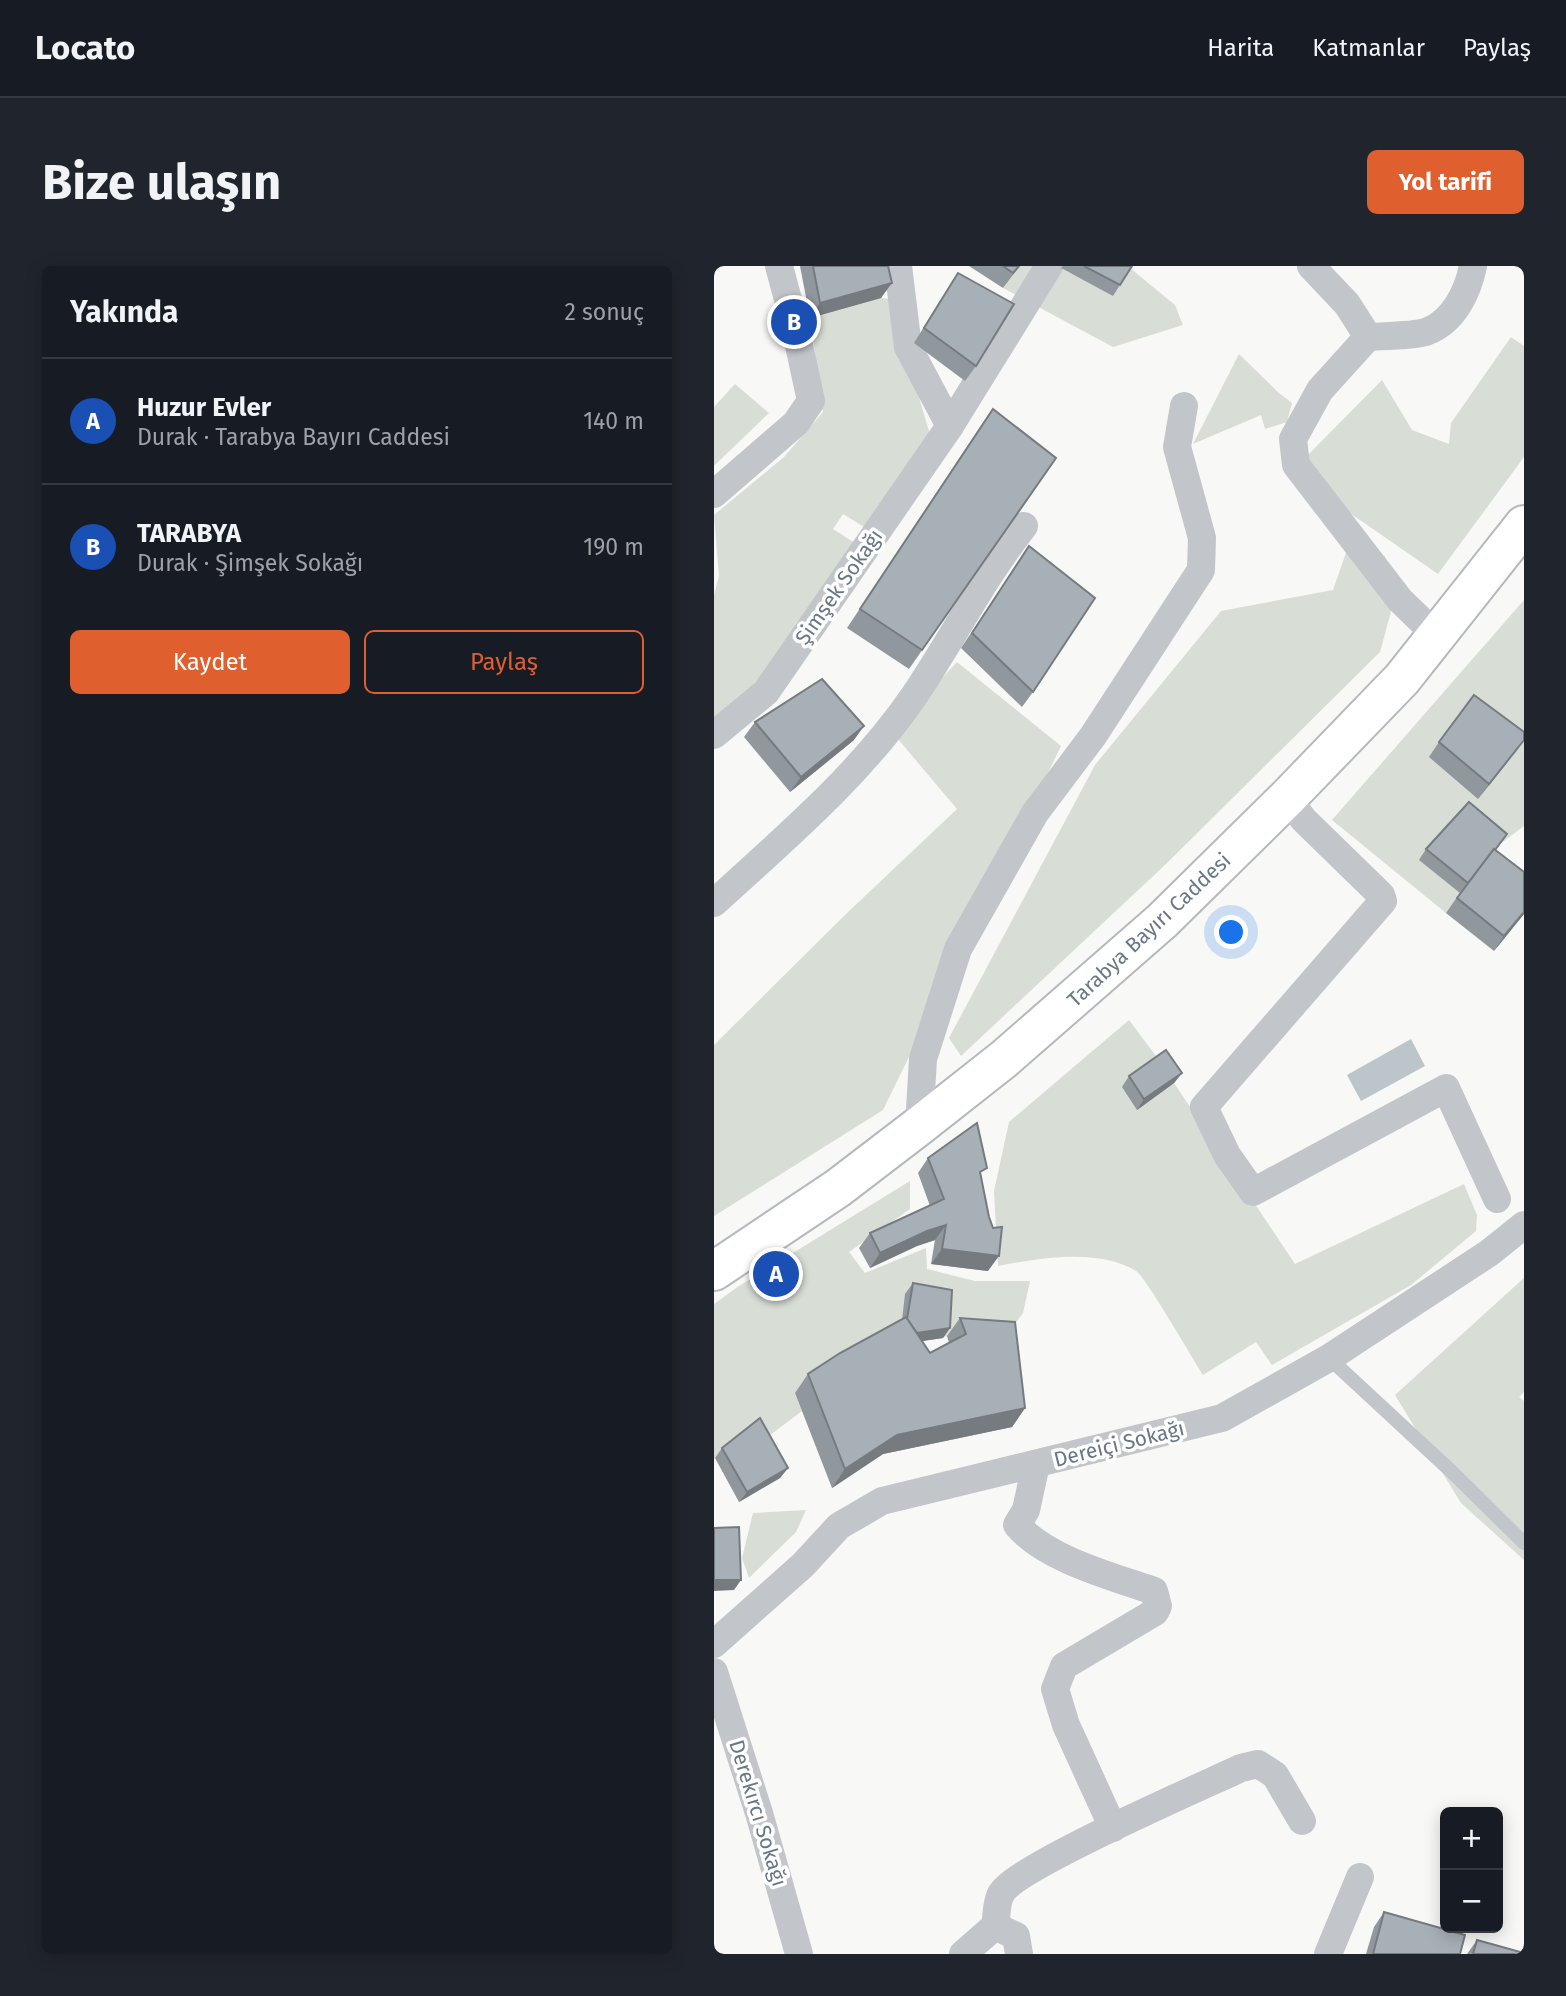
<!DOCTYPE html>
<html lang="tr">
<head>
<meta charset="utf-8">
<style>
	body { margin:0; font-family:"Fira Sans",sans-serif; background:#20242c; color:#f1f3f6 }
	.controls { position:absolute; right:21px; bottom:21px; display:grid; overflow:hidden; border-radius:10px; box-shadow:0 4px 18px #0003 }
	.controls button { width:63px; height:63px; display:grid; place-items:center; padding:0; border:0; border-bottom:2px solid #363941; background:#171b24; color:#f1f3f6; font:35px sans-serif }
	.you { position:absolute; left:518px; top:667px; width:24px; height:24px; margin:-18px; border:5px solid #fff; border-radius:50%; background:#1a73e8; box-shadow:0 0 0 10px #1a73e833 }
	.badge { display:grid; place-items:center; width:46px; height:46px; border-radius:50%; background:#df5f2f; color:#fff; font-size:23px; font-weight:700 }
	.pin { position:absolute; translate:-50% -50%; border:4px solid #fff; box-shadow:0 2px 7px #0006 }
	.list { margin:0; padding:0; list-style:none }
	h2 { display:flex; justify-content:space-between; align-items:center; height:91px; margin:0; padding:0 28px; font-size:30px }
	h2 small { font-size:23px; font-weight:400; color:#9ea1a6 }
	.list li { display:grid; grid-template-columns:46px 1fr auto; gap:21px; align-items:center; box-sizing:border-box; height:126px; padding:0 28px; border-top:2px solid #363941 }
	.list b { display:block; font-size:26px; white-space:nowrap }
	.list p { margin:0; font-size:23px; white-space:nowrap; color:#9ea1a6 }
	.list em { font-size:23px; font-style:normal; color:#9ea1a6 }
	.actions { display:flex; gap:14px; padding:21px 28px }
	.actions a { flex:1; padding:16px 0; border:2px solid #df5f2f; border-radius:10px; text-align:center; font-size:24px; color:#df5f2f }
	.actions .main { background:#df5f2f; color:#fff }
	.map { position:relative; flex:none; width:810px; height:1688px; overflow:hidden; border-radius:10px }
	header { display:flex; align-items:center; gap:42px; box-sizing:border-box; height:98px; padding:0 35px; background:#171b24; border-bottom:2px solid #363941 }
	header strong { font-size:33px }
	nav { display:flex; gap:38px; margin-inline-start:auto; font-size:24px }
	.intro { display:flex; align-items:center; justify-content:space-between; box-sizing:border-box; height:168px; padding:0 42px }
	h1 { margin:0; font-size:49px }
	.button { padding:18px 32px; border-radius:10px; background:#df5f2f; color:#fff; font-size:24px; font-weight:700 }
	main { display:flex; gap:42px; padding:0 42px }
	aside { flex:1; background:#171b24; border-radius:10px; box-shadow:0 4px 18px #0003 }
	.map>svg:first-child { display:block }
</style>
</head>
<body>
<header>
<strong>Locato</strong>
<nav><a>Harita</a><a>Katmanlar</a><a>Paylaş</a></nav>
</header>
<div class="intro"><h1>Bize ulaşın</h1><a class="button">Yol tarifi</a></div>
<main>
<aside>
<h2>Yakında<small>2 sonuç</small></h2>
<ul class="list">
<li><span class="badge" style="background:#1a4fb4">A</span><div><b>Huzur Evler</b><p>Durak · Tarabya Bayırı Caddesi</p></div><em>140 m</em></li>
<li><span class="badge" style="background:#1a4fb4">B</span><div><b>TARABYA</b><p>Durak · Şimşek Sokağı</p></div><em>190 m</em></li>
</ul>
<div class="actions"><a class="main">Kaydet</a><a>Paylaş</a></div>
</aside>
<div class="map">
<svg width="810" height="1688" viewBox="0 0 810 1688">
	<rect width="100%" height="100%" fill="#f8f8f6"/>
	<g fill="#d8ddd5">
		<path d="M306,0h43l-1,3 51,26 17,-27 45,37 8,20 -70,22 -110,-59z"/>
		<path d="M167,32l9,1 41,139 -62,92 -26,-16 -10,15 25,16 -69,100 -75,84v-134l5,-19 -5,-61 70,-58 39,-45 -13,-94z"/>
		<path d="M797,71l13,9v111l-86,117 -104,-72 -29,-44 77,-78 30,50 37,14 2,-21z"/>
		<path d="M525,88l40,39 13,10 -5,19 -22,7 -4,-14 -68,29z"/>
		<path d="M21,118l34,29 -55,53v-59z"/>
		<path d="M634,281l37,9 7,52 -12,44 -214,212 -205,192 -12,-18 146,-273 126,-154 112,-21z"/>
		<path d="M810,334v226l-24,18 -54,69 -114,-93z"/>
		<path d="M243,396l104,84 -178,364 -169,106v-171l133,-132 110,-104 -65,-77z"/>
		<path d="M415,754l30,40 -23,49 38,-26 121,181 169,-80 13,31 -1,16 -65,54 -139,80 -16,-23 -53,33c-10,-16 -58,-99 -67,-104 -38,-23 -96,-13 -138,-5l-4,-75 15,-69z"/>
		<path d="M196,915v28l-61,43 16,21 61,-25 1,21 48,12h55l-7,32 -21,28 -102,-8 -105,60 7,18 -41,31 -8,-13 -39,30v-155l25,-18z"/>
		<path d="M810,1012v114l-5,5 5,4v159l-63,-57 -66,-108z"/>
		<path d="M92,1244l-10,22 -47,46 -7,-20 11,-45z"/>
	</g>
	<path fill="#bbc5ca" d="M697,773l14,27 -64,35 -14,-26z"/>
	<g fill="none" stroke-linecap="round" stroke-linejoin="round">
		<g stroke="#b5b9bd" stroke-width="42">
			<path id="primary" d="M0,1005l124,-83 81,-62 85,-67 158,-138 125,-123 115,-119 122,-154"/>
		</g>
		<path stroke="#c2c5c9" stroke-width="14" d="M615,1092l123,114 72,71"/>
		<g stroke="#c2c5c9" stroke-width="28">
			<path d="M184,0l10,81 42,79"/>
			<path d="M597,0l36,38 21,33 -48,53 -27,49 3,26 104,135 38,37"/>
			<path d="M654,71c14,-1 49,-1 60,-6 26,-10 40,-40 45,-65"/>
			<path d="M0,228l82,-71 15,-22 -17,-79 -15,-56"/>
			<path d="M0,469l52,-43 184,-266 99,-160"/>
			<path d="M573,532l17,22 77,75 2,6 -179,206 23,48 26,37 193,-104 51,111"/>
			<path d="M0,637c71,-65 145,-127 200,-207 38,-56 68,-117 110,-170"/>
			<path d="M205,860l4,-67 35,-110 77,-136 58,-77 108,-166 1,-32 -25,-91 7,-41"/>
			<path d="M322,1198l-10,46 -9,15c29,34 94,51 137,66l4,15 -3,6 -91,54 -9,23 11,36 47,103"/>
			<path d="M0,1378l89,-79 36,-39 43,-25 340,-83 107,-60 160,-105 35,-28"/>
			<path d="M0,1406l45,141 40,141"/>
			<path d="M281,1660c2,-9 1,-24 6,-32 14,-27 202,-108 240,-126l17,-4 17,11 27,46"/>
			<path d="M249,1688l32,-28 21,10 3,18"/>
			<path d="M614,1688l32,-77"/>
		</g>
		<use href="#primary" stroke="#fff" stroke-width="38"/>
	</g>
	<g fill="#90979d">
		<path d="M86,0h88l-7,32 -71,20z"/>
		<path d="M255,0h51l-17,22z"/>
		<path d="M349,0h69l-19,30 -52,-28z"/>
		<path d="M244,7l18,93 -11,15 -51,-38 34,-55z"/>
		<path d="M279,143l63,49 -147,211 -62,-41z"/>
		<path d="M315,280l4,146 -11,15 -61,-59z"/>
		<path d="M41,456l99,18 -64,52 -46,-55z"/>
		<path d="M810,474l-46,59 -49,-42 10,-15z"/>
		<path d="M712,583l69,1 29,22v42l-30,37 -48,-38 14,-20 -41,-33z"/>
		<path d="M468,807l-8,10 -37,27 -15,-23 7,-11z"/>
		<path d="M214,892l53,18 7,95 -57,-7 4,-24 -18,6 -47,22 -11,-20 11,-15 60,-27 -12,-33z"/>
		<path d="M199,1017l37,45 -7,10 -21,3 8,12 19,-10 -2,-7 13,-18 65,90 -13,19 -129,27 -51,34 -37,-95 13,-19 94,-54 3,-26z"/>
		<path d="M8,1182l66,20 -8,10 -41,24 -24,-44z"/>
		<path d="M670,1646l76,42h-94l8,-27z"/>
		<path d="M763,1674l47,14h-57z"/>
	</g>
	<g fill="#767b80">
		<path d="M178,17l-11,15 -71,20 10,-15z"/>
		<path d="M150,460l-10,14 -64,52 11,-15z"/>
		<path d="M810,474l-7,10 -39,49 11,-15z"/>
		<path d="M810,646v2l-30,37 10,-15z"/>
		<path d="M468,807l-8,10 -37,27 7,-11z"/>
		<path d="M232,959l-11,15 -18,6 -47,22 10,-15 47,-22z"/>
		<path d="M228,983l57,7 -11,15 -57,-7z"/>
		<path d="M236,1062l-7,10 -41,6 7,-10z"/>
		<path d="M311,1142l-13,19 -129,27 -51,34 13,-19 52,-34z"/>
		<path d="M74,1202l-8,10 -41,24 8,-10z"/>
		<path d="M0,1314h27l-7,10 -20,1z"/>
	</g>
	<g fill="#a8b0b7" stroke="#767b80" stroke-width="2">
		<path d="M99,0h75l4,17 -72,20z"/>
		<path d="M289,0h16l-6,7z"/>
		<path d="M370,0h48l-12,19z"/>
		<path d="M244,7l56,31 -38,62 -52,-38z"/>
		<path d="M279,143l63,49 -134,192 -62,-41z"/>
		<path d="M315,280l66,52 -62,94 -61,-59z"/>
		<path d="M108,413l42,47 -63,51 -46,-55z"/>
		<path d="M760,429l50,37v8l-35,44 -50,-42z"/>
		<path d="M755,536l38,32 -12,16 -1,-1 -26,34 -42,-34z"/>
		<path d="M780,583l30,23v40l-20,24 -47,-38z"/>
		<path d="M452,784l16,23 -38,26 -15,-23z"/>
		<path d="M263,857l10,45 -7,4 9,45 4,11 9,-1 -3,29 -57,-7 4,-24 -19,6 -47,22 -10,-20 74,-34 -16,-41z"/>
		<path d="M199,1017l39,7 -2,38 -33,5 -10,-14z"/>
		<path d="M192,1051l24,36 36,-19 -6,-16 55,4 10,86 -128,27 -52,34 -37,-95 32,-21z"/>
		<path d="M46,1152l28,50 -41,24 -25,-44z"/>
		<path d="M25,1261l2,53h-27v-52z"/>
		<path d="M670,1646l81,23 -5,19h-87z"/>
		<path d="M763,1674l47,13v1h-51z"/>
	</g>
	<g text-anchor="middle" stroke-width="7" stroke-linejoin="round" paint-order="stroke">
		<g font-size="21" fill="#687786" stroke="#fff">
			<text transform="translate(125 321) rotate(-55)" y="7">Şimşek Sokağı</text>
			<text transform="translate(435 664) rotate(-43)" y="7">Tarabya Bayırı Caddesi</text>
			<text transform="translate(405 1178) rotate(-14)" y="7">Dereiçi Sokağı</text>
			<text transform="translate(44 1547) rotate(73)" y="7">Derekırcı Sokağı</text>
		</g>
	</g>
</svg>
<div class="controls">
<button>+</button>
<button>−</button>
</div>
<div class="you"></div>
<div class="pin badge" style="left:62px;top:1008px;background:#1a4fb4">A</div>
<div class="pin badge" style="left:80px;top:56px;background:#1a4fb4">B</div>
</div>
</main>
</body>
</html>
